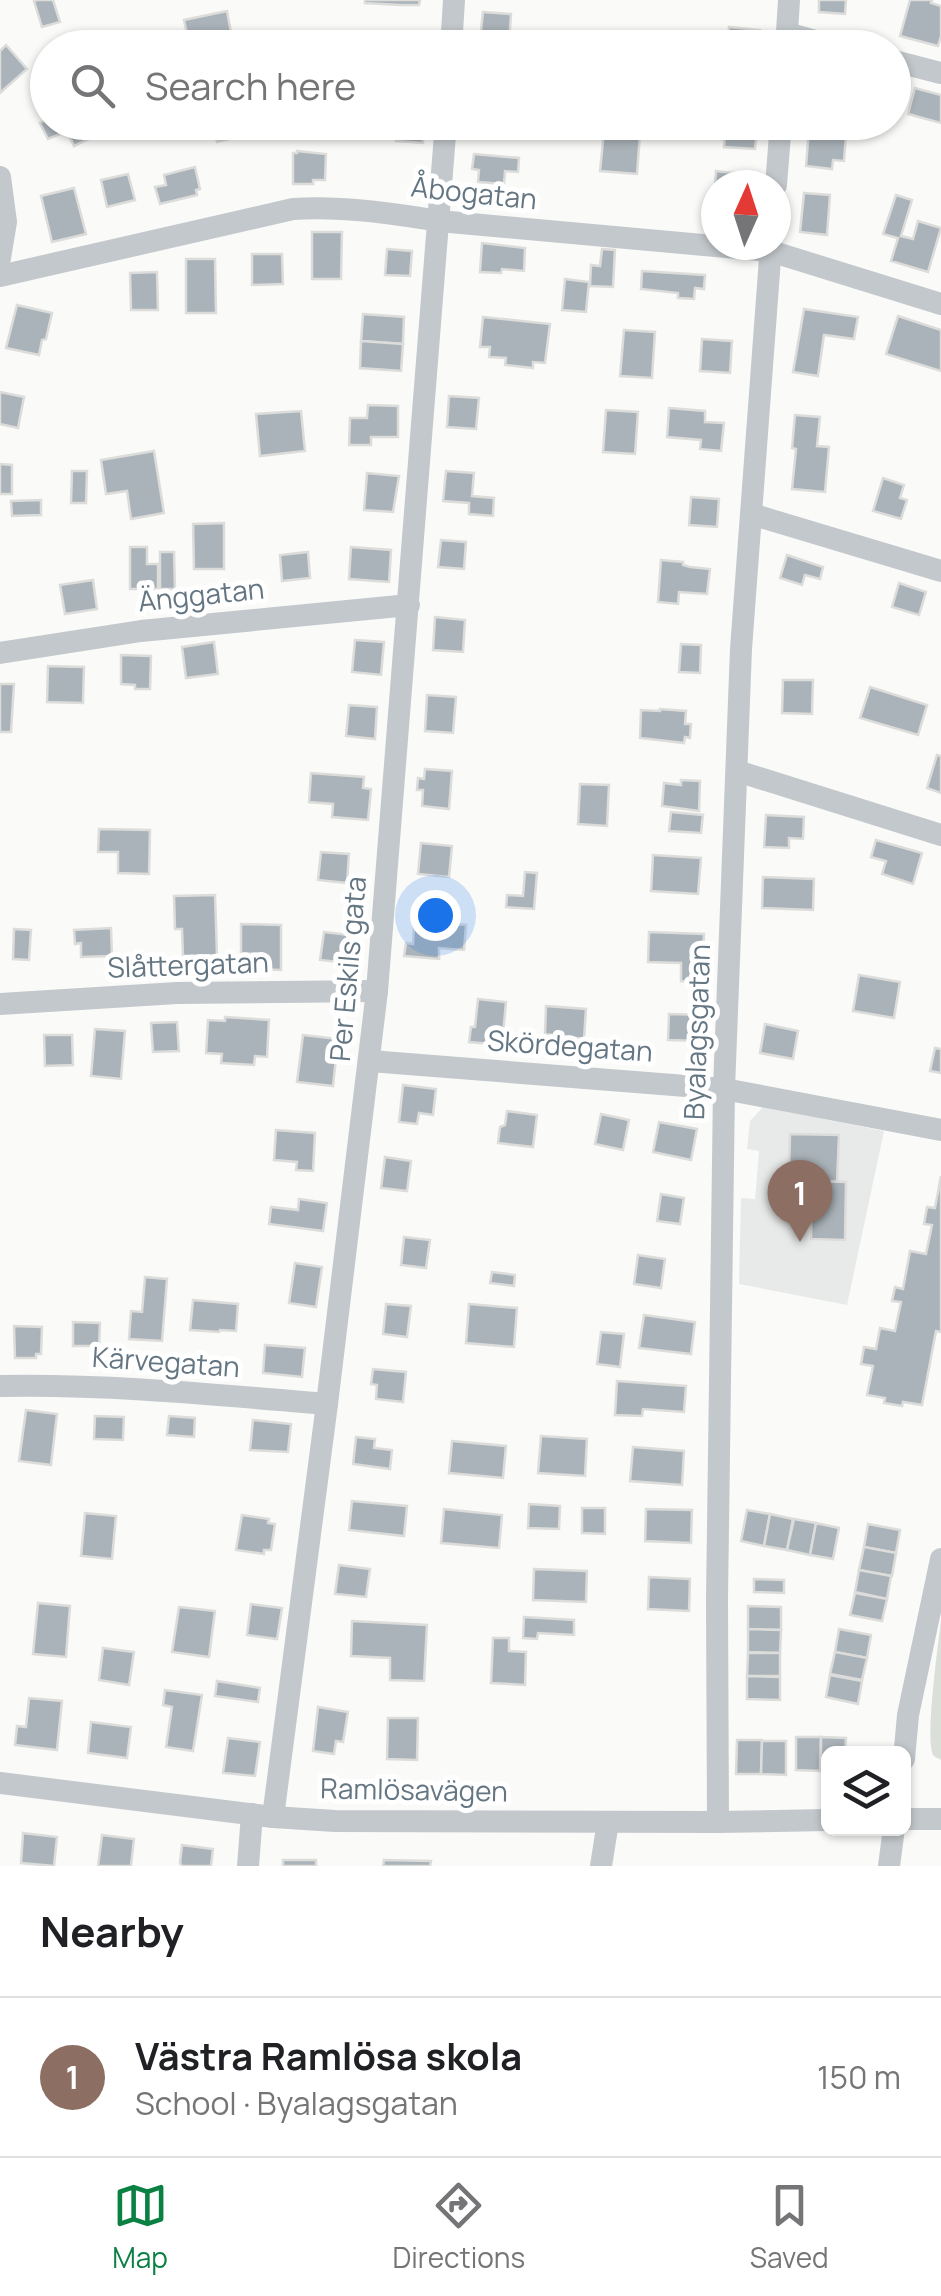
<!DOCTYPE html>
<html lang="en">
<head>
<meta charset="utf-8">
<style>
	body { margin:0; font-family:Manrope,sans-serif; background:#f2f2f2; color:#202124 }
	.controls { position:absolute; right:30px; bottom:30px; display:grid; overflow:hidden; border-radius:15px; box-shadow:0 2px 8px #0004 }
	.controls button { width:90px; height:90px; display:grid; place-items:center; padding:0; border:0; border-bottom:2px solid #e0e0e0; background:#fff; color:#202124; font:50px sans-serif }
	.compass { position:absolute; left:701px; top:170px; width:90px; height:90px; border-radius:50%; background:#fff; box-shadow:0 2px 8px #0004; rotate:3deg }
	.you { position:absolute; left:435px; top:915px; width:35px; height:35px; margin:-25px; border:8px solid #fff; border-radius:50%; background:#1a73e8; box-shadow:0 0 0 15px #1a73e833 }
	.badge { display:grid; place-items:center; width:65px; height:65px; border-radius:50%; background:#0b8043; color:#fff; font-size:32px; font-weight:700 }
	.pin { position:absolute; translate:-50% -82px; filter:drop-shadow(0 2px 5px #0008) }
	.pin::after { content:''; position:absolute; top:52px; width:35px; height:30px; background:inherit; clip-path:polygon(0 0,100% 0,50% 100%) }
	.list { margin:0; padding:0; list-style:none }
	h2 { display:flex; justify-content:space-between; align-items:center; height:130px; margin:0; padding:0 40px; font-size:42px }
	h2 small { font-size:32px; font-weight:400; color:#757577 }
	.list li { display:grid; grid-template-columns:65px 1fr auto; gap:30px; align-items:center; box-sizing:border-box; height:160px; padding:0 40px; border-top:2px solid #e0e0e0 }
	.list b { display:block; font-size:38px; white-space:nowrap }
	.list p { margin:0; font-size:32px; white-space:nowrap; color:#757577 }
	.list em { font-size:32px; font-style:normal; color:#757577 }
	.icon { flex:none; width:55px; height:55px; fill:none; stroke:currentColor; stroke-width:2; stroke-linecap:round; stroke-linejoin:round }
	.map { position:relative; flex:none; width:941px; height:1866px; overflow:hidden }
	.search { position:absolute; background:#fff; box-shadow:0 2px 8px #0004; left:30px; right:30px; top:30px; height:110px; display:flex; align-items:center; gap:25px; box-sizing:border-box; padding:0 35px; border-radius:55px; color:#757577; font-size:38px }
	.sheet { height:290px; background:#fff }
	nav { display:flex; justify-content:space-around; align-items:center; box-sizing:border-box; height:140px; border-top:2px solid #e0e0e0; background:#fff; font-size:28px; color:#757577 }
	nav a { display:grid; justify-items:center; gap:5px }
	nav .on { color:#0b8043 }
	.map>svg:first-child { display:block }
</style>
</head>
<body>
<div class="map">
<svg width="941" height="1866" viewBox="0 0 941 1866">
	<rect width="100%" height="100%" fill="#fafaf8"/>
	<path fill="#e8e9e9" d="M763,1107l121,24 -37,174 -108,-21 2,-86 14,1 4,-48 -12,-2 3,-28z"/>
	<path fill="#dadfd7" d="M941,1620v140c-2,-2 -5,-2 -7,-4 -10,-13 5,-116 7,-136z"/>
	<g fill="#aab3b9" stroke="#dcdcda" stroke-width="2.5">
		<path d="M37,0h16l7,22 -18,5 -8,-26z"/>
		<path d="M365,0h55l-1,5h-19l-35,-2z"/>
		<path d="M819,0h27l-1,14 -26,-2z"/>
		<path d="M910,0h22l-1,3 10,3v30l-3,10 -38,-10z"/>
		<path d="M227,11l7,37h-44l-6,-28z"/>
		<path d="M483,12l28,2 -2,28 -29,-3z"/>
		<path d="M729,27l31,3 -2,18h-44l1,-11 13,1z"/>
		<path d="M390,35l42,2 -1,11h-42z"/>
		<path d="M6,45l21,24 -27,24v-42z"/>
		<path d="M915,88l26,7v28l-33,-9z"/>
		<path d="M48,119v3h36l7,16 -17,8 -7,-15 -19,8 -8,-16z"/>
		<path d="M213,122h35l3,12 -34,8z"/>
		<path d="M397,122h27l-1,21 -27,-2z"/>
		<path d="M726,122h32l-3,27 -31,-2z"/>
		<path d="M809,128l27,3 -1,3h11l-2,27 -11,-1 -1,9 -26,-3z"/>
		<path d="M604,131l36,3 -3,40 -37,-3z"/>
		<path d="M297,151l29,3 -1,26h-12v4h-20v-31h4z"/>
		<path d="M474,154l45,4 -1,14 -13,-1 -1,13 -26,-2 1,-12 -7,-1z"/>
		<path d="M195,167l5,22 -4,1 1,5 -37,9 -5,-17 11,-2 -2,-10z"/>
		<path d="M716,171l27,3 -1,11h-26v15h-2z"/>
		<path d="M128,174l7,26 -28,7 -6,-27z"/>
		<path d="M74,188l12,46 -34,8 -11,-46z"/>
		<path d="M804,193l26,2 -3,40 -27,-3z"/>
		<path d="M896,195l16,5 -11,36 12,3 5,-18 23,7 -13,44 -37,-11 7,-23 -15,-4z"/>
		<path d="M312,232h30l-1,47h-29z"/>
		<path d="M482,243l43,5 -1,23 -22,-2 -1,4 -21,-1z"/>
		<path d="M387,249l25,2 -2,25 -25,-1z"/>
		<path d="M602,249l13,1 -2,37 -23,-1 1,-21 9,1z"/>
		<path d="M252,254h30l1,30 -31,1z"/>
		<path d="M186,259h29l1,54h-30z"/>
		<path d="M642,271l63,4 -1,14 -9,-1 -1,11 -16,-1v-5l-37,-4z"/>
		<path d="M157,272l1,38h-27l-1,-37z"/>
		<path d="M565,279l24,3 -3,30 -24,-2z"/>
		<path d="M17,305l35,8 -6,26 -4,1 -3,15 -33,-7z"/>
		<path d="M804,309l54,8 -4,22 -30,-4 -6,41 -25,-4z"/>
		<path d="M363,314l41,3 -1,27 -42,-3z"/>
		<path d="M898,316l43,14v41l-55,-17z"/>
		<path d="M483,317l67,7 -5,39 -12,-1v6l-28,-3 1,-7 -17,-1 1,-10h-10z"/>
		<path d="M624,330l31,2 -3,46 -32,-2z"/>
		<path d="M702,339l30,2 -2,32 -30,-2z"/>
		<path d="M361,341l42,3 -2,27 -41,-3z"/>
		<path d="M0,392l24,5 -6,31 -18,-4z"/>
		<path d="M449,396l30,2 -3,31 -29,-2z"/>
		<path d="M368,405l30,1v31h-27v8h-22l1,-27h17z"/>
		<path d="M669,408l36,3v11l19,1 -3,28 -21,-2 1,-9 -34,-3z"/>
		<path d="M606,410l32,2 -3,42 -32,-2z"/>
		<path d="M301,411l4,40 -45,5 -4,-42z"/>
		<path d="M795,415l25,2 -3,29 12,1 -4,45 -33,-3 4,-40 -4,-1z"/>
		<path d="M154,451l10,62 -33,6 -4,-28 -21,3 -5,-34z"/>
		<path d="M0,464l12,1v29h-12z"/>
		<path d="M72,471h15l-1,32h-15z"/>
		<path d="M446,471l28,2 -2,23 22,2 -1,18 -24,-2v-11l-26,-2z"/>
		<path d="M367,473l32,3 -6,36 -29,-2z"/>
		<path d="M883,478l21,7 -4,13 7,2 -6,19 -28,-8z"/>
		<path d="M691,497l28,2 -2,28 -28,-2z"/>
		<path d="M41,500v15l-29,1 -1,-15z"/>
		<path d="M224,523v46h-30l-1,-45z"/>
		<path d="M441,540l25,2 -2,27 -26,-2z"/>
		<path d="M130,547h17v17h11v25h-28z"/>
		<path d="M351,547l40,3 -2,32 -40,-3z"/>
		<path d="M160,552h14l1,37h-15z"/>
		<path d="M308,552l2,26 -28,3 -2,-26z"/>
		<path d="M787,555l36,12 -3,12 -15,-4 -3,10 -22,-7z"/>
		<path d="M661,560l22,2v3l7,2 20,2 -3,25 -28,-2 -1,12 -20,-2z"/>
		<path d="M93,580l4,29 -32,5 -5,-29z"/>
		<path d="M899,583l27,9 -7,23 -27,-8z"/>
		<path d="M435,617l30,3 -2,32 -30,-2z"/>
		<path d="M355,640l29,2 -3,33 -29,-3z"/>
		<path d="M214,642l4,32 -32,4 -4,-31z"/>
		<path d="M681,644l20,1 -1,28 -21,-1z"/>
		<path d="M121,655l30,1 -1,33h-15v-4l-14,-1z"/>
		<path d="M48,666l36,1 -1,36 -36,-1z"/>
		<path d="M783,680h30l-1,34 -30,-1z"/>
		<path d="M0,684h14l-3,48h-11z"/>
		<path d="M870,687l57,18 -9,30 -58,-17z"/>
		<path d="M427,695l29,2 -3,36 -28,-2z"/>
		<path d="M349,705l28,2 -2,32 -29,-3z"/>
		<path d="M660,709l26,2 -1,13h6l-1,14 -5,-1 -1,6 -44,-5 1,-28 19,1z"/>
		<path d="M937,755l4,1v37l-14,-5z"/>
		<path d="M425,769l27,2 -3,38 -27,-3 1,-16h-6l1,-12 6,1z"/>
		<path d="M311,773l53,4 -1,11 8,1 -3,31 -36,-3 1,-13 -24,-2z"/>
		<path d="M681,780l19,1 -1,30 -37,-5 2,-23 17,2z"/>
		<path d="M580,784l29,1 -2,41 -29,-2z"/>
		<path d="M671,812l32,3 -2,18 -32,-2z"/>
		<path d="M766,815l38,2 -1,22 -14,-1v10l-25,-1z"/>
		<path d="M99,829l51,1 -1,44 -31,-1v-21h-20z"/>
		<path d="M876,840l46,13 -9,31 -31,-10 4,-13 -15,-4z"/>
		<path d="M421,843l31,3 -3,31 -31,-3z"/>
		<path d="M321,852l28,2 -2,29 -29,-3z"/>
		<path d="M653,855l48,3 -3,36 -47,-3z"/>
		<path d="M525,872l12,1 -3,36 -28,-2 1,-12 16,1z"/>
		<path d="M763,877l51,2 -1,31 -51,-2z"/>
		<path d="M215,895l2,60 -34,1 -1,-27h-7l-1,-33z"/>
		<path d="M441,923l25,2 -2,25 -25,-2v11l-35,-3 2,-13 7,1 1,-18 26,3z"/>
		<path d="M241,924l40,1v45l-24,-1v-15l-16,-1z"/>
		<path d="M111,928l1,28 -31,1v-14l-6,1 -1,-14z"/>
		<path d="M14,929l17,1 -2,30 -16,-1z"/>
		<path d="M324,932l34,4 -1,14h-6l-2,13 -29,-3z"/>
		<path d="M649,932l55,2 -2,48 -21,-1v-18l-33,-1z"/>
		<path d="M859,975l41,7 -6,36 -41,-7z"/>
		<path d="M478,999l28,3 -4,43 -33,-3 2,-15h4z"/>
		<path d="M546,1006l40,3 -2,30 -39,-5z"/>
		<path d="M669,1014l33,1 -1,26 -33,-1z"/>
		<path d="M225,1017l44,3 -2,37 -12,-1 -1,9 -33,-2 1,-9 -16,-1 2,-33 17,1z"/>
		<path d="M177,1022l2,29 -26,1 -2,-29z"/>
		<path d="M765,1024l33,7 -5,28 -33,-6z"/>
		<path d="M95,1029l30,2 -4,48 -30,-3z"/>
		<path d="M44,1035h28l1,30 -28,1z"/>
		<path d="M303,1035l35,4 -5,47 -36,-4z"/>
		<path d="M935,1048l6,1v24l-11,-2z"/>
		<path d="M403,1085l33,4 -3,26 -14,-2 -2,11 -18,-2z"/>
		<path d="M507,1111l30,4 -4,32 -35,-4 2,-16 5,-2z"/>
		<path d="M601,1114l28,6 -6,30 -28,-6z"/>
		<path d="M659,1122l38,7 -6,31 -38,-8z"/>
		<path d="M276,1130l39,3 -2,38 -17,-1 1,-8 -23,-2z"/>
		<path d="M790,1134l49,1 -2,47 -27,-1v-8h-21z"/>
		<path d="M385,1157l26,4 -4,30 -26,-3z"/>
		<path d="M941,1176v156l-5,-1 -14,74 -19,-3 -1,4 -18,-3 1,-5 -18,-3 6,-29 -12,-2 3,-17 12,2 4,-21 15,3 6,-29 -9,-1 3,-14 8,2 7,-38 16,3 6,-29 -8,-1 3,-17 8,1z"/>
		<path d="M812,1181l34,1 -1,58 -34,-1z"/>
		<path d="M661,1194l23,4 -4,26 -23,-3z"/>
		<path d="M299,1199l28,4 -4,28 -54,-7 2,-17 27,3z"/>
		<path d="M404,1237l26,3 -4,28 -25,-3z"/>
		<path d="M638,1255l27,4 -4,29 -27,-4z"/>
		<path d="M295,1263l27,4 -6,40 -27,-4z"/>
		<path d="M492,1272l23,3 -1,11 -24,-3z"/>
		<path d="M145,1277l22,2 -5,62 -33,-2 2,-28 11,1z"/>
		<path d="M193,1300l45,4 -2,27 -16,-1 -1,2 -29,-2z"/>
		<path d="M386,1304l25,2 -4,31 -24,-3z"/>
		<path d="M469,1304l48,4 -3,39 -48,-4z"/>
		<path d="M644,1315l51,7 -4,32 -52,-6z"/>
		<path d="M73,1322l27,1 -1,23h-26z"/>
		<path d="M14,1326l28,1 -1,27h-5v4h-21z"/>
		<path d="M601,1332l23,2 -4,33 -23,-3z"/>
		<path d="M265,1345l40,3 -3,29 -39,-4z"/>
		<path d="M373,1369l33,3 -3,30 -27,-3 1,-14 -6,-1z"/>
		<path d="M617,1381l69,5 -2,26 -41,-3 -1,7 -27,-1z"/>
		<path d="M26,1410l31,4 -6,51 -32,-4z"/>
		<path d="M95,1416l29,1 -1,23 -29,-1z"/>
		<path d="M169,1416l26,2 -1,19 -27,-2z"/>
		<path d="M253,1420l38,4 -3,28 -38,-2z"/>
		<path d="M541,1436l46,3 -2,37 -47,-3z"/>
		<path d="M356,1437l19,2 -1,9 18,2 -2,19 -37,-5z"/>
		<path d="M452,1441l54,5 -3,32 -54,-5z"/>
		<path d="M633,1447l51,4 -2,34 -52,-4z"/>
		<path d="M352,1501l55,5 -3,30 -55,-6z"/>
		<path d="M529,1504l31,2 -1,23 -31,-1z"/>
		<path d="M582,1508h23v26l-23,-1z"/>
		<path d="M444,1509l58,6 -3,33 -58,-5z"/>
		<path d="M646,1509l46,1 -1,33 -46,-2z"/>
		<path d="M747,1510l23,4 -6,32 -23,-5z"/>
		<path d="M85,1513l31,3 -4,43 -31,-3z"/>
		<path d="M770,1514l23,5 -6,31 -23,-4z"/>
		<path d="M242,1515l27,4 -1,4 7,1 -4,26h-7v4l-28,-4z"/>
		<path d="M794,1519l22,4 -6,32 -23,-5z"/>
		<path d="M816,1523l23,5 -6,31 -23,-4z"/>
		<path d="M868,1524l32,6 -4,23 -32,-6z"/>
		<path d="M864,1547l32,6 -4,23 -33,-6z"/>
		<path d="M339,1565l31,4 -4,28 -31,-3z"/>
		<path d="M534,1569l53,2 -1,31 -53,-2z"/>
		<path d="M859,1570l32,6 -4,23 -32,-7z"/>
		<path d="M649,1577l41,2 -1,32 -41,-2z"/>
		<path d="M754,1579l30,1v13l-30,-1z"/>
		<path d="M855,1593l32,6 -5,22 -32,-6z"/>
		<path d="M38,1603l32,3 -4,51 -33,-3z"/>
		<path d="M251,1604l31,4 -5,31 -30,-4z"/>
		<path d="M748,1606l33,1v23l-33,-1z"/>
		<path d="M179,1607l36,4 -6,46 -37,-5z"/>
		<path d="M524,1617l50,3v15l-36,-2 -1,6 -14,-1z"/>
		<path d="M352,1621l75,4 -3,56 -34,-1v-22l-39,-2z"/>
		<path d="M748,1629l33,1 -1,23 -32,-1z"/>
		<path d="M839,1629l32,6 -4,23 -32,-6z"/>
		<path d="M493,1638h16v13l17,1 -1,33 -34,-2z"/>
		<path d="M103,1648l31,4 -5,33 -30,-5z"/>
		<path d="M835,1652l32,6 -5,22 -32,-6z"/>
		<path d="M748,1653h32v23h-33z"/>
		<path d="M830,1675l32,6 -4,23 -32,-7z"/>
		<path d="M747,1676l33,1v23l-33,-1z"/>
		<path d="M217,1681l43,7 -2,14 -43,-6z"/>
		<path d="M165,1690l37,5 -9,56 -27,-4 6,-40 -9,-2z"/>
		<path d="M29,1698l33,3 -5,49 -42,-5 2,-19 9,1z"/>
		<path d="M318,1707l30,5 -5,30 -7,-1 -2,13 -21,-3z"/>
		<path d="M388,1718h30l-1,42 -30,-1z"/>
		<path d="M91,1722l40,5 -4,31 -39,-5z"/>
		<path d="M796,1737h25l-1,34 -24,-1z"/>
		<path d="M821,1737l25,1 -1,16h-17v17h-7z"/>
		<path d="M228,1738l32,4 -5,34 -32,-3z"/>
		<path d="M737,1740h25l-1,34h-25z"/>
		<path d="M762,1741h24v34l-25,-1z"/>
		<path d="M23,1833l34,4 -3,29 -33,-3z"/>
		<path d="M102,1835l32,4 -3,27h-33z"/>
		<path d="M182,1845l31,4 -2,17h-29l-2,-3z"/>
		<rect x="283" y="1860" width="33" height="6"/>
		<path d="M384,1860l47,1 -1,5h-47z"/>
	</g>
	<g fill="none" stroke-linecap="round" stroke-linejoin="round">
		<g stroke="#c3c8cc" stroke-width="22">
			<path d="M787,33l54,15"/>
			<path d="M451,48l3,-48"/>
			<path d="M786,48l3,-48"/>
			<path d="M894,61l47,12"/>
			<path d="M0,177l6,45 -6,36"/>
			<path d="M776,185l5,-63"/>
			<path d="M0,276l293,-67c49,-3 98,4 146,12l331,30 171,53"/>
			<path d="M751,514l190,57"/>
			<path d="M0,653l141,-22 268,-26"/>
			<path d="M737,771l204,64"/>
			<path d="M0,1004l177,-11 200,-2"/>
			<path d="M370,1061l354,28 217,41"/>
			<path d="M0,1386c109,-2 218,9 327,18"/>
			<path d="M904,1759l4,-44 33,-156"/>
			<path d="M0,1783l273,34 62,4 383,1 110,-2"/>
			<path d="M273,1817l54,-413 50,-413 69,-869"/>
			<path d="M904,1819h37"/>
			<path d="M718,1822l-1,-223 7,-510 17,-440 30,-404"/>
			<path d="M248,1866l4,-52"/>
			<path d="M601,1866l7,-44"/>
			<path d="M889,1866l5,-38"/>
		</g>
	</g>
	<g text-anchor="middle" stroke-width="10" stroke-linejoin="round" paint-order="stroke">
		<g font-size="28" fill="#657683" stroke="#fff">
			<text transform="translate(474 193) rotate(6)" y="10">Åbogatan</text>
			<text transform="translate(201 595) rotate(-6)" y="10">Änggatan</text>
			<text transform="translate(188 965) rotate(-2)" y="10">Slåttergatan</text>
			<text transform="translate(348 969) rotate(-85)" y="10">Per Eskils gata</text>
			<text transform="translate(697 1032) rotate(-88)" y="10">Byalagsgatan</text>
			<text transform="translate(570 1046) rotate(4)" y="10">Skördegatan</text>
			<text transform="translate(166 1362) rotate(4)" y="10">Kärvegatan</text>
			<text transform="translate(414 1790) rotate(1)" y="10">Ramlösavägen</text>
		</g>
	</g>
</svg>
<div class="controls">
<button><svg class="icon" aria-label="layers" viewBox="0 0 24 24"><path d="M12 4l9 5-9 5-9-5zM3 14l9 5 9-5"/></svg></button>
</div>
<svg class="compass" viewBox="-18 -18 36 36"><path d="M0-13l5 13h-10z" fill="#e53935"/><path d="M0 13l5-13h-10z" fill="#757577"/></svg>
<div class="you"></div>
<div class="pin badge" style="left:800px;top:1242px;background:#8d6e63">1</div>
<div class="search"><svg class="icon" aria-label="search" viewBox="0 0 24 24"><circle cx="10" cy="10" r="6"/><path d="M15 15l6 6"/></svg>Search here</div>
</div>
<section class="sheet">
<h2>Nearby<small></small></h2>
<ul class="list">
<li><span class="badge" style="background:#8d6e63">1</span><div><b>Västra Ramlösa skola</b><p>School · Byalagsgatan</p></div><em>150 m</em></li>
</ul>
</section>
<nav>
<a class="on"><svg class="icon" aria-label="map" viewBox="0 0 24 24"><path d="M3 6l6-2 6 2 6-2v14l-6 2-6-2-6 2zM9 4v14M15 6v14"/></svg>Map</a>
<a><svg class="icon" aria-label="directions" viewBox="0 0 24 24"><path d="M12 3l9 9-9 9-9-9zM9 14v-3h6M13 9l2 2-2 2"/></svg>Directions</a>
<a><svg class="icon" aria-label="saved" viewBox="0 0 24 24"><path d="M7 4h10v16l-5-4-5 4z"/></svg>Saved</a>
</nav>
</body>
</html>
